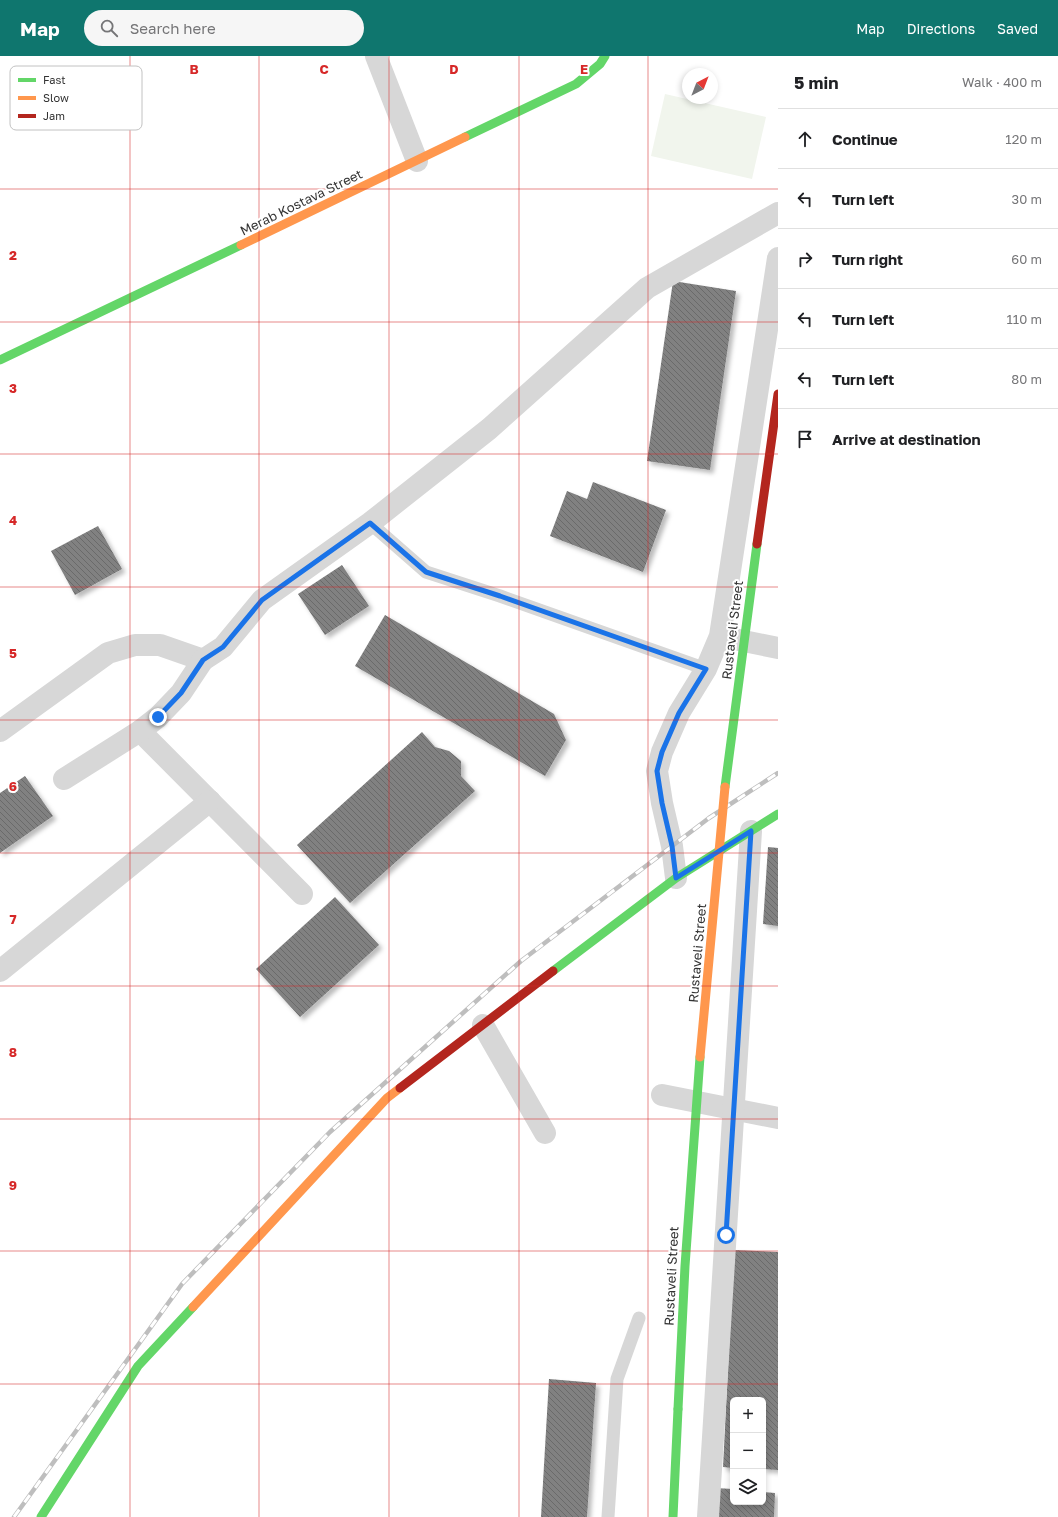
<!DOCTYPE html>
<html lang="en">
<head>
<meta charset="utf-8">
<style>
	body { margin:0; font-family:"Golos Text",sans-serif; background:#f6f6f6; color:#202124 }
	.controls { position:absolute; right:12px; bottom:12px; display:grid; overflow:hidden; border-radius:6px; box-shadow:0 2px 6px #0003 }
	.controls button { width:36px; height:36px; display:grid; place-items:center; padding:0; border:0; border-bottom:1px solid #e0e0e0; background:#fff; color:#202124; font:20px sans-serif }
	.compass { position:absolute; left:682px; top:12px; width:36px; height:36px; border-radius:50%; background:#fff; box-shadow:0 2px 6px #0003; rotate:42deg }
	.stop { position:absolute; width:12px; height:12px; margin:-9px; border:3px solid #1a73e8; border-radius:50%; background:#fff }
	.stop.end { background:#1a73e8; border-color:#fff; box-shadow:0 1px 4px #0008 }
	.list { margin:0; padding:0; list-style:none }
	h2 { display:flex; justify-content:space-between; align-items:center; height:52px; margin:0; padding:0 16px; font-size:17px }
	h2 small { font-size:13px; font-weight:400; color:#757577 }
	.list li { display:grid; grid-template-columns:26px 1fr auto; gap:12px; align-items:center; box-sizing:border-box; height:60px; padding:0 16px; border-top:1px solid #e0e0e0 }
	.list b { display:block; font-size:15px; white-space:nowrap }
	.list em { font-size:13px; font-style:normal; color:#757577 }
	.icon { flex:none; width:22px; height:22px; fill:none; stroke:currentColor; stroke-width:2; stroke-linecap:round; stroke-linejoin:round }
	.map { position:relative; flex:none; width:778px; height:1461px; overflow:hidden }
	header { display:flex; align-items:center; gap:24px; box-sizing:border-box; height:56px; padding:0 20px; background:#0f766e; color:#fff }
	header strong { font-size:19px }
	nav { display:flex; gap:22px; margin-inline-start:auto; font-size:14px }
	.search { width:280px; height:36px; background:#f6f6f6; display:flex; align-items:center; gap:10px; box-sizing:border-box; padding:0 14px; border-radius:22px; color:#757577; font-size:15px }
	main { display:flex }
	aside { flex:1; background:#fff }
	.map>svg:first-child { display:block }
</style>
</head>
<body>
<header>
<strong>Map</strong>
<div class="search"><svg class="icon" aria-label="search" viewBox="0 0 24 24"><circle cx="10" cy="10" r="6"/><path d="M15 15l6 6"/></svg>Search here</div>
<nav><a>Map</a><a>Directions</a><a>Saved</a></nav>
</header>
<main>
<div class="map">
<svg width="778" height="1461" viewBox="0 0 778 1461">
	<defs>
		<pattern id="building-back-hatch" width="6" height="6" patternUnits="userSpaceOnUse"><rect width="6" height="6" fill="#818181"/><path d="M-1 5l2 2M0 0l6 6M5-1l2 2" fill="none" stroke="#6a6a6a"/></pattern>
		<filter id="shadow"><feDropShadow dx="3.5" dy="3.5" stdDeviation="2" flood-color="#0004"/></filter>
	</defs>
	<rect width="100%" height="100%" fill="#fff"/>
	<path fill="#f1f5ed" d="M665,38l101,23 -14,62 -101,-23z"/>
	<g fill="url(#building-back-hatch)" filter="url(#shadow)">
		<path d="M673,225l63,10 -26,179 -63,-9z"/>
		<path d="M593,426l73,28 -23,62 -93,-36 17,-45 20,8z"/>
		<path d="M98,470l24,43 -47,26 -24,-44z"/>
		<path d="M342,509l27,41 -44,29 -27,-41z"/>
		<path d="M385,559l169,99 12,26 -21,36 -190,-110z"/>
		<path d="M422,676l13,15 14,4 12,10v15l14,15 -125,112 -53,-58z"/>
		<path d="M25,720l28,40 -53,37v-60z"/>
		<path d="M768,791l10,1v78l-15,-2z"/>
		<path d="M335,841l44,48 -79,72 -44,-48z"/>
		<path d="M734,1194l44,2v218l-15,-1v-69h-30v68l-10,-1z"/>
		<path d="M549,1323l47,4 -9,134h-46z"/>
		<path d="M715,1432l18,1v13h30v-10l12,1 -1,24h-61z"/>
	</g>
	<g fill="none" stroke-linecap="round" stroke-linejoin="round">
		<g stroke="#d7d7d7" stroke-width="13">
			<path d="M370,467l56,49 74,24 206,73"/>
			<path d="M608,1461l9,-138 22,-61"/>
		</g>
		<g stroke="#d7d7d7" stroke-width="22">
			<path d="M376,0l41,105"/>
			<path d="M724,581l54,11"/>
			<path d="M0,675l108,-78 27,-8h25l43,15 20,-13 39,-47 108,-77 119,-94 158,-141 131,-75"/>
			<path d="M140,675l162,163"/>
			<path d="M64,723l76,-48 18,-14 23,-24 22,-33"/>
			<path d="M676,822l-4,-32 -10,-43 -5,-32 5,-19 17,-39 27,-44 14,-33 58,-378"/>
			<path d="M0,915l210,-170"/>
			<path d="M483,969l62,108"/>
			<path d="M662,1039l116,23"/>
			<path d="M708,1461l43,-686"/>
		</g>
		<g stroke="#63d668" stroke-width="9">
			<path d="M465,81l111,-53 24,-20 5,-8"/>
			<path d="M0,304l241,-115"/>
			<path d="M553,915l123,-93 102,-64"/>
			<path d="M41,1461l97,-151 55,-59"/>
			<path d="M673,1461l5,-108"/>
		</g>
		<g stroke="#ff974d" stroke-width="9">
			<path d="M241,189l224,-108"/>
			<path d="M193,1251l194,-209 13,-10"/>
		</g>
		<path stroke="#b3261e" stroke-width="9" d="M400,1032l153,-117"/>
		<g stroke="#bebebe" stroke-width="4.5">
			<path id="rail" d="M14,1461l168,-233 148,-152 191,-171 188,-143 69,-45"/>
		</g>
		<use href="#rail" stroke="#fff" stroke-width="3" stroke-dasharray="9" stroke-linecap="butt"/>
		<g stroke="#63d668" stroke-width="9">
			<path d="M725,731l32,-243"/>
			<path d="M678,1353l7,-143 15,-209"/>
		</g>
		<path stroke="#ff974d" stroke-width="9" d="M700,1001l25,-270"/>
		<path stroke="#b3261e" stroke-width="9" d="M757,488l21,-150"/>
	</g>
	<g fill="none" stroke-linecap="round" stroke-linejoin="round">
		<path stroke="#1a73e8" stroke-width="5" d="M158,661l23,-24 22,-33 20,-13 39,-47 108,-77 56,49 74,24 206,73 -27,44 -17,39 -5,19 5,32 10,43 4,32 75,-47 -25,404"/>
	</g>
	<path fill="none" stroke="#d62828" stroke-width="1" stroke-opacity="0.55" d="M130,0v1461M259,0v1461M389,0v1461M519,0v1461M648,0v1461M0,133h778M0,266h778M0,398h778M0,531h778M0,664h778M0,797h778M0,930h778M0,1063h778M0,1195h778M0,1328h778"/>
	<g text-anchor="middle" stroke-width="4" stroke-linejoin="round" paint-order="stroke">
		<g font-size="13" fill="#333" stroke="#fff">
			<text transform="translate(301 146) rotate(-26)" y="5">Merab Kostava Street</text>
			<text transform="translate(732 574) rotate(-83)" y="5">Rustaveli Street</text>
			<text transform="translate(697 897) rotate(-85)" y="5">Rustaveli Street</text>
			<text transform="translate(671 1220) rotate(-87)" y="5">Rustaveli Street</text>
		</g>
	</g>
	<rect x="10" y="10" width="132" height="64" rx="6" fill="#fff" stroke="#c2c2c2" stroke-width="1"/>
	<rect x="18" y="22" width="18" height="4" fill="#63d668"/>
	<rect x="18" y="40" width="18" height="4" fill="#ff974d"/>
	<rect x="18" y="58" width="18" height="4" fill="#b3261e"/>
	<g font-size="11" fill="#333">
		<text x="43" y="28">Fast</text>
		<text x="43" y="46">Slow</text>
		<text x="43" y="64">Jam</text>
	</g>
	<g font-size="13" text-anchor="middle" font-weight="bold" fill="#d62828" stroke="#fff" stroke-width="4" stroke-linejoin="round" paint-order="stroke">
		<text x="194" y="18">B</text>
		<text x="324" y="18">C</text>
		<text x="454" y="18">D</text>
		<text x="584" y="18">E</text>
		<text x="13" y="204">2</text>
		<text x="13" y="337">3</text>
		<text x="13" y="469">4</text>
		<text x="13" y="602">5</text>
		<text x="13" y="735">6</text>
		<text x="13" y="868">7</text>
		<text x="13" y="1001">8</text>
		<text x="13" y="1134">9</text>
	</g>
</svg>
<div class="controls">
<button>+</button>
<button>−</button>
<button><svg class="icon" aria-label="layers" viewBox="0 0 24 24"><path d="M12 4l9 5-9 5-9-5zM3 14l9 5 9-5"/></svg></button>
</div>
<svg class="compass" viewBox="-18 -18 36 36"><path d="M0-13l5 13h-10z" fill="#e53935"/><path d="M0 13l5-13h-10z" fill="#757577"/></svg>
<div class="stop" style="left:726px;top:1179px"></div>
<div class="stop end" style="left:158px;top:661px"></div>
</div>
<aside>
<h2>5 min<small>Walk · 400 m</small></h2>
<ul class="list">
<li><svg class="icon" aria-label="ahead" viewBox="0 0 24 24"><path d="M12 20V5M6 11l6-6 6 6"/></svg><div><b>Continue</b></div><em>120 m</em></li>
<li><svg class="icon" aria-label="left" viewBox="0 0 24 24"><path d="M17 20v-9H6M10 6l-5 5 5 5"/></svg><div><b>Turn left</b></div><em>30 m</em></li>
<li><svg class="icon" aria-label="right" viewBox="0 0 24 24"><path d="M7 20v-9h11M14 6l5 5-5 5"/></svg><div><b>Turn right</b></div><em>60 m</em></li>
<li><svg class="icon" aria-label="left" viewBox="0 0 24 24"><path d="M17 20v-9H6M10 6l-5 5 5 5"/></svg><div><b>Turn left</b></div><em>110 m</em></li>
<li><svg class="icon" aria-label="left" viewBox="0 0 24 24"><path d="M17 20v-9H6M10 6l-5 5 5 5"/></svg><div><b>Turn left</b></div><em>80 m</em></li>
<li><svg class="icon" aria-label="arrive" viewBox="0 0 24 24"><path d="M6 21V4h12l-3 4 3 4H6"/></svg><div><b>Arrive at destination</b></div></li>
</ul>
</aside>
</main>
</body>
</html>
